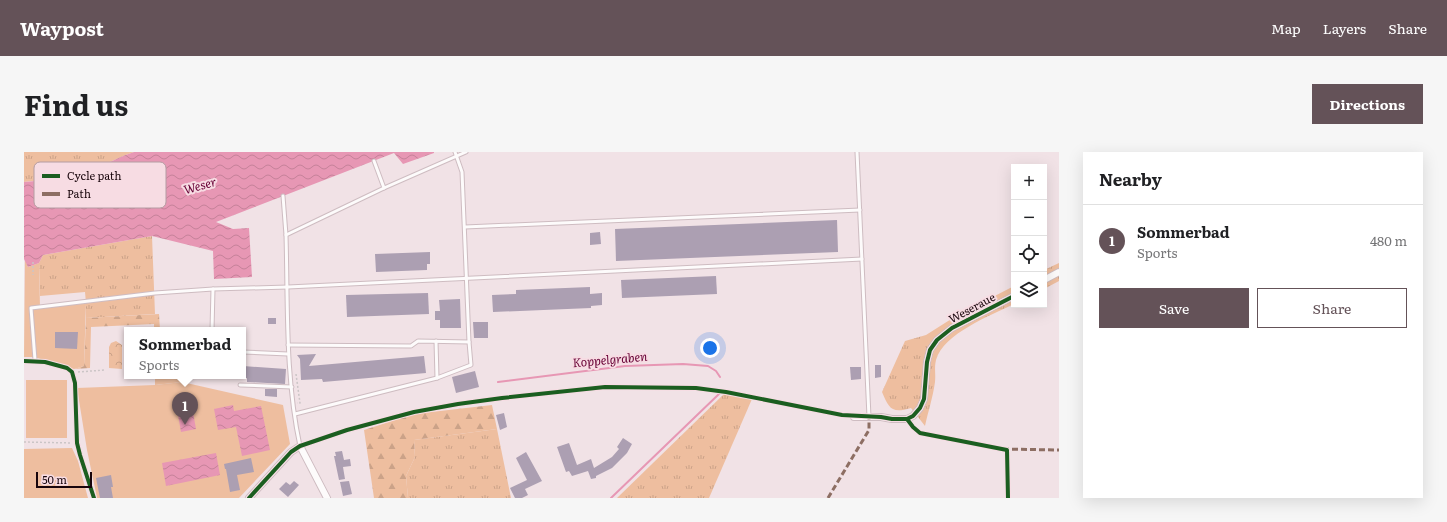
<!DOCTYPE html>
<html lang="en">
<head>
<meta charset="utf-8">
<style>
	body { margin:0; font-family:Literata,serif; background:#f6f6f6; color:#202124 }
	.controls { position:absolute; right:12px; top:12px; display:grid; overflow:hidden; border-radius:0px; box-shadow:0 4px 16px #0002 }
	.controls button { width:36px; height:36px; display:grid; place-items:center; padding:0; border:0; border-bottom:1px solid #e0e0e0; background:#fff; color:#202124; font:20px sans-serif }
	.scale { position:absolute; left:12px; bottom:10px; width:56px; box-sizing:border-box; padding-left:4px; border:2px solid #18050b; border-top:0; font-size:11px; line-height:14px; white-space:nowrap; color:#18050b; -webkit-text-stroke:3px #f7dce3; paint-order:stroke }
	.you { position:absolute; left:686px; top:196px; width:14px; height:14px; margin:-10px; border:3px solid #fff; border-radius:50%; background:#1a73e8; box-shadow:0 0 0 6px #1a73e833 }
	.badge { display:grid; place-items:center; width:26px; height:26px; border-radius:50%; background:#645258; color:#fff; font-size:13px; font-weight:700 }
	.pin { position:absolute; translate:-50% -33px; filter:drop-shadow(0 1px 2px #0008) }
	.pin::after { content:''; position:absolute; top:21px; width:14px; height:12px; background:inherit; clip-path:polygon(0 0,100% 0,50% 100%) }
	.popup { position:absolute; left:100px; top:175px; width:122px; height:52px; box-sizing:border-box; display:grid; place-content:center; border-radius:0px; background:#fff; filter:drop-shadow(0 1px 3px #0005); font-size:13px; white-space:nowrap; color:#757577 }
	.popup b { font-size:15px; color:#202124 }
	.popup::after { content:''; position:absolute; left:50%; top:100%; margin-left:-8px; border:8px solid transparent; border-top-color:#fff }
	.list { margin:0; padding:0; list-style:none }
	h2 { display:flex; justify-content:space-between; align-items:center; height:52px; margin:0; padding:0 16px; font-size:17px }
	h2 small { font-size:13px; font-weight:400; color:#757577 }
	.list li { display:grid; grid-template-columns:26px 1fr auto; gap:12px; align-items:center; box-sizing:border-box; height:72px; padding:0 16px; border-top:1px solid #e0e0e0 }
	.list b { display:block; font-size:15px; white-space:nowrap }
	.list p { margin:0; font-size:13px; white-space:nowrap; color:#757577 }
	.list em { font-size:13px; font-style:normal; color:#757577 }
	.actions { display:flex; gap:8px; padding:12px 16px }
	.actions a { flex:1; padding:9px 0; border:1px solid #645258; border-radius:0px; text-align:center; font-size:14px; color:#645258 }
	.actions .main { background:#645258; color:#fff }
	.icon { flex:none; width:22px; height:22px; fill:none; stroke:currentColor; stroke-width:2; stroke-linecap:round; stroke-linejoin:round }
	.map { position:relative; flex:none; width:1035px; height:346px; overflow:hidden; border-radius:0px }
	header { display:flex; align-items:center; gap:24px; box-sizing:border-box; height:56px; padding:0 20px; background:#645258; color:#fff }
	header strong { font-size:19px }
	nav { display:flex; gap:22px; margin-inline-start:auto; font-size:14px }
	.intro { display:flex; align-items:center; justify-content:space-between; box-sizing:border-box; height:96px; padding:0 24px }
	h1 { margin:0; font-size:28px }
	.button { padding:10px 18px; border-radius:0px; background:#645258; color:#fff; font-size:14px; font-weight:700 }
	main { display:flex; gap:24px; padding:0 24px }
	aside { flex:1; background:#fff; border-radius:0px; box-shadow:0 4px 16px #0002 }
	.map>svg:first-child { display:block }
</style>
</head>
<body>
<header>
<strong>Waypost</strong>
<nav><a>Map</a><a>Layers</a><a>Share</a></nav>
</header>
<div class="intro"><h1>Find us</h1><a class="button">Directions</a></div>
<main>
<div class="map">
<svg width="1035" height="346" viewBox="0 0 1035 346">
	<defs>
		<pattern id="grass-tufts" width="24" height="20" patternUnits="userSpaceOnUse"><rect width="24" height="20" fill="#eebe9f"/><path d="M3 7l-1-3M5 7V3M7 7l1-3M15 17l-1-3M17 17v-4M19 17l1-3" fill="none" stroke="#cba288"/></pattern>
		<pattern id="forest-firs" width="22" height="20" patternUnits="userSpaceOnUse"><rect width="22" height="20" fill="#eebe9f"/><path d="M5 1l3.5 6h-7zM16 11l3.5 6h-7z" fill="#cba288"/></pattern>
		<pattern id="park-crowns" width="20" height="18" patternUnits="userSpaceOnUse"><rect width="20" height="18" fill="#eebe9f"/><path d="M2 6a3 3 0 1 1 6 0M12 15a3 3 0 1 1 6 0" fill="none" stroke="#cba288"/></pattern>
		<pattern id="water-waves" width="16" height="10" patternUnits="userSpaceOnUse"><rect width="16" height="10" fill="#e797b4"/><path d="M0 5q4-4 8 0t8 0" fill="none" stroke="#c58199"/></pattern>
	</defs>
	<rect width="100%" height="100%" fill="#f1e2e6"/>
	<g fill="url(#grass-tufts)">
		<path d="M0,0h110c-13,4 -25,11 -38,16 -15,6 -32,4 -45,14l-19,-1 -8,1z"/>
		<path d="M128,84l3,78 -69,4v-15l-1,-11 -45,4 -1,-33 4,-8z"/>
		<path d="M1035,111v18l-15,8v-19z"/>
		<path d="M990,134v18c-24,12 -70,29 -78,56 -2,8 0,14 -1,22 -2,15 -7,30 -10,44l-14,-18c-20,6 -22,0 -29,-16l23,-51 21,-6 30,-19z"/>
		<path d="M700,242l28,5 -43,99h-92z"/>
		<path d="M473,277l14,69h-103l-2,-22 9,-19 -1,-17z"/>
	</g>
	<g fill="url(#forest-firs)">
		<path d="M135,162l1,16h-6v-6l-63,3 -1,41 -16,1 10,-3 2,-48z"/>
		<path d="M131,224h27v6l-27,3z"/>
		<path d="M468,253l5,24 -83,11 1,17 -9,19 2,22h-34l-10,-68 50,-16z"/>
	</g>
	<path fill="url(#park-crowns)" d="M92,189l6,4v24l-13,-1v-21l2,-4z"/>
	<g fill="#eebe9f">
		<path d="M1,107l3,8 11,-4 1,45 46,-5 -2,63 -10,3 -40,-12h-10z"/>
		<rect x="2" y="228" width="41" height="58"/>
		<path d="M158,230l101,23 7,39 -51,54h-142l-10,-48 -10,-62 78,-3z"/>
		<path d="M48,296l6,13 10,37h-64v-49z"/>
	</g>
	<g fill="url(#water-waves)">
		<path d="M110,0h300v1l-31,11 -9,-11 -178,69 17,7 16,-1 3,49 -38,2 -1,-28 -61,-15 -109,19 -4,8 -11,4 -4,-8v-77l22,-2 5,2c13,-10 30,-8 45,-14 13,-5 25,-12 38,-16z"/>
		<path d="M209,253l1,6 27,-5 9,44 -28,6 -6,-29 -18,3 -4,-21z"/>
		<path d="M169,260l3,17 -15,3 -3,-17z"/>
		<path d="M192,301l4,22 -54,11 -4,-23z"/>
	</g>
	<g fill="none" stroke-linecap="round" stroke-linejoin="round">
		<g stroke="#e797b4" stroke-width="2">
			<path d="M474,230l127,-16 58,-2 25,2 8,5 4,6"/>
			<path d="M587,346l109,-105"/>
		</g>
	</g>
	<g fill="#ac9fb2">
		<path d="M813,68l1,32 -222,9 -1,-32z"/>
		<path d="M576,80l1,12 -11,1v-12z"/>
		<path d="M406,100v12h-3v6l-51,2 -1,-18z"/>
		<path d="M692,124l1,18 -95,4 -1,-18z"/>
		<path d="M566,135v7l12,-1v12l-11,1v2l-98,4 -1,-17 24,-1v-4z"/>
		<path d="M404,141l1,21 -82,3 -1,-22z"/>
		<path d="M436,147l1,29h-21v-8h-5v-9h5l-1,-11z"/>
		<rect x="244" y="166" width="8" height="6"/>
		<path d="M449,170h15v16h-14z"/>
		<path d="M31,180h23l-1,17 -22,-1z"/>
		<path d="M292,202l-7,12 115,-10 2,17 -103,9 -1,-3 -21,1 -1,-21 -3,-4z"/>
		<path d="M851,213h6v12l-6,1z"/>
		<path d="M219,214l43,3 -1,15 -38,-2v-4h-4z"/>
		<path d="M826,215h11v12l-10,1z"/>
		<path d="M451,219l4,16 -23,6 -4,-16z"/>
		<path d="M241,237h12v8l-12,-1z"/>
		<path d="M480,261l3,14 -7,3 -4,-15z"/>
		<path d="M599,286l9,6 -5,9 -15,15 -16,8v2l-5,1 -3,-8 -16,5 -3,-5 -3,1 -9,-25 12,-4 8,22 14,-6 3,9 18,-11 7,-8 -2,-2z"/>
		<path d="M318,299l2,9 6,-1 1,7 -8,1 2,12 -6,1 -5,-24h2l-1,-4z"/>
		<path d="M502,300l16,29 -17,8 3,6 -6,3h-7l-5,-10 17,-8 -11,-22z"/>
		<path d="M227,306l3,14 -17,3 3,15 -10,2 -4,-23h-1l-1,-5z"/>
		<path d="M87,323l2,12h-2l2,11h-13l-4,-20z"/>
		<path d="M270,329l5,4 -11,12 -9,-8 7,-7 4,3z"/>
		<path d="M325,329l3,13 -9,2 -3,-14z"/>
	</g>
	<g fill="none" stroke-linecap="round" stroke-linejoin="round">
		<g stroke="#cebcc1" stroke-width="5">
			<g id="lane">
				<path d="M833,0c4,88 8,177 12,265"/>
				<path d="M350,9l10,27"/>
				<path d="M259,44l3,39"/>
				<path d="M441,75l395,-17"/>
				<path d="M188,178l1,-41 75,-2 574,-28"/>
				<path d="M412,189l1,37"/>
				<path d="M264,193l123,1 7,-5 51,1 -7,-170 -7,-20"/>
				<path d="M219,200l45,2"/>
				<path d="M11,208l-4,-52 124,-15 58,-4"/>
				<path d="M0,209l21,1 22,6 5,4 3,11 2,60 3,12 14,43"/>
				<path d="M216,233l52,2"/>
				<path d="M271,262l142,-36 34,-13 -2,-23"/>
				<path d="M276,294c-15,-69 -12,-141 -14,-211l98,-47 82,-36"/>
			</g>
		</g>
		<g stroke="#cebcc1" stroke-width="8">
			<g id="street">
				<path d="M1020,128l15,-8"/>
				<path d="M830,265h27l11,2h15l6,-3 7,-8 4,-9 3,-37 3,-12 7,-10 15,-12 62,-32"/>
				<path d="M225,346l42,-46 9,-6 27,52"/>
			</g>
		</g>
		<g stroke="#cbc5c6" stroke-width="1.5" stroke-dasharray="2 2" stroke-linecap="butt">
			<path d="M9,110v13"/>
			<path d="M54,220l27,-2"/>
			<path d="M272,222l4,29h-3"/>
			<path d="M0,290l48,1"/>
		</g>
		<use href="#lane" stroke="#fdfbfb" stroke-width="3"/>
		<use href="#street" stroke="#fdfbfb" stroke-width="6"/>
		<g stroke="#8d6e63" stroke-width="3" stroke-dasharray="6 3" stroke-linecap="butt">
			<path d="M979,297l56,1"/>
			<path d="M804,346l41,-68v-13"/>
		</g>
		<g stroke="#f7dce3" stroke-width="6">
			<g id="cycleway">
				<path d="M0,209l21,1 22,6 5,4 3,11 2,60 3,12 14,43"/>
				<path d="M883,267l6,8 7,6 87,17 1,48"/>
				<path d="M225,346l42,-46 9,-6 47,-16 67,-18 44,-8 44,-6 103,-11 91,1 30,4 116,23 39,2 11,2h15l6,-3 7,-8 4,-9 3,-37 3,-12 7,-10 15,-12 62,-32"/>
			</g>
		</g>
		<use href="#cycleway" stroke="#1b5e20" stroke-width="4"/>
	</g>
	<g text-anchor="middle" stroke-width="4" stroke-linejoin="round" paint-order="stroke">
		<g font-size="11" fill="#18050b" stroke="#f7dce3">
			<text transform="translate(948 156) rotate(-28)" y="4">Weseraue</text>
		</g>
		<g font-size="12" font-style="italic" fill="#670035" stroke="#f7dce3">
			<text transform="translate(176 34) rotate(-15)" y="4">Weser</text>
			<text transform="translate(586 208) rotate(-5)" y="4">Koppelgraben</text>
		</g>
	</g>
	<rect x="10" y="10" width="132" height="46" rx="6" fill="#f7dce3" stroke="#b49ca2" stroke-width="1"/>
	<rect x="18" y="22" width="18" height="4" fill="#1b5e20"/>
	<rect x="18" y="40" width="18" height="4" fill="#8d6e63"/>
	<g font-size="11" fill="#18050b">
		<text x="43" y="28">Cycle path</text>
		<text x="43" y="46">Path</text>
	</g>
</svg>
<div class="controls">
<button>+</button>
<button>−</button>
<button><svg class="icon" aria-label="locate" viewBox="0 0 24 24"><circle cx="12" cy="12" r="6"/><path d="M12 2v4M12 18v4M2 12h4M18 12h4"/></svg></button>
<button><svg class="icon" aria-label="layers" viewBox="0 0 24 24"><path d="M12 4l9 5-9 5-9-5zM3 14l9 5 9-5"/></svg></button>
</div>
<div class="scale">50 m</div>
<div class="you"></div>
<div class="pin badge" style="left:161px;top:273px">1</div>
<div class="popup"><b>Sommerbad</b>Sports</div>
</div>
<aside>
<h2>Nearby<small></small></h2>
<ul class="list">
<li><span class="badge">1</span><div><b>Sommerbad</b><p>Sports</p></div><em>480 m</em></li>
</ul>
<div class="actions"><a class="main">Save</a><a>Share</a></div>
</aside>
</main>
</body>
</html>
